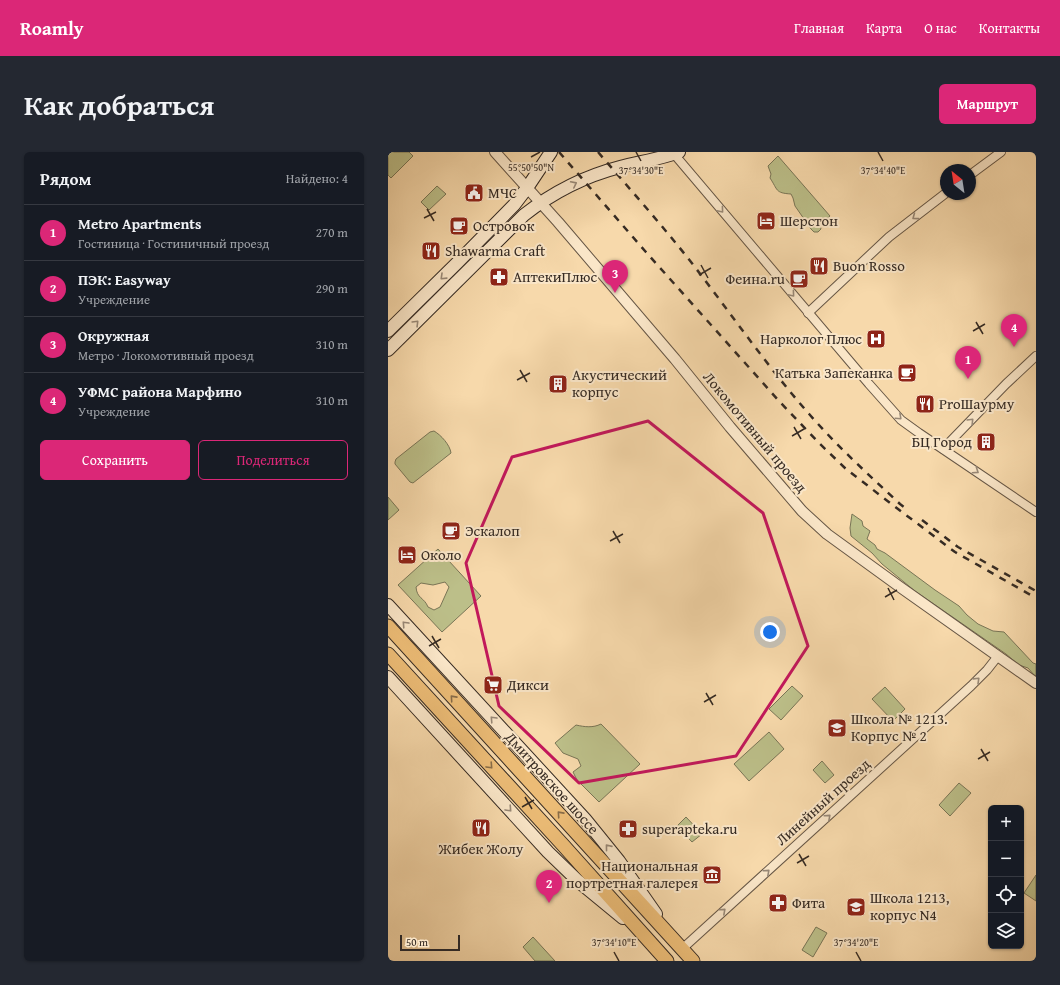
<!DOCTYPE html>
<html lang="ru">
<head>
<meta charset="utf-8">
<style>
	body { margin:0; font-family:"Gentium Book Plus",serif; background:#242831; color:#f1f3f6 }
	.controls { position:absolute; right:12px; bottom:12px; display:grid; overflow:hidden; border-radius:6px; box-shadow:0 1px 3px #0004 }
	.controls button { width:36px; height:36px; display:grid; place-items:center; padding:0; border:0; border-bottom:1px solid #363941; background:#171b24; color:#f1f3f6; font:20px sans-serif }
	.compass { position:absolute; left:552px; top:12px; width:36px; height:36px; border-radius:50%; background:#171b24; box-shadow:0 1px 3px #0004; rotate:330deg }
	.scale { position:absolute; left:12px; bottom:10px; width:60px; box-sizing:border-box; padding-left:4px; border:2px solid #362b23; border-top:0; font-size:11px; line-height:14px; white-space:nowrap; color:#362b23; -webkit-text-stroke:3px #fae6c8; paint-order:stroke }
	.you { position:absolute; left:382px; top:480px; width:14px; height:14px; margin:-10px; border:3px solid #fff; border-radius:50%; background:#1a73e8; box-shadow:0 0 0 6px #1a73e833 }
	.badge { display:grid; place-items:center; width:26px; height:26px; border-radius:50%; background:#db2777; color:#fff; font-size:13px; font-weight:700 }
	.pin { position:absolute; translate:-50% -33px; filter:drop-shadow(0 1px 2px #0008) }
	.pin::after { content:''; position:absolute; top:21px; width:14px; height:12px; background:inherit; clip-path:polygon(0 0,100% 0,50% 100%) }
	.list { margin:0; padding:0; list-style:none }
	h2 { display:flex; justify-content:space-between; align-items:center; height:52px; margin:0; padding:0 16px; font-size:17px }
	h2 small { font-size:13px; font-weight:400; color:#9ea1a6 }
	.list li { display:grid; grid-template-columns:26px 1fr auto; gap:12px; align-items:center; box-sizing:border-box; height:56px; padding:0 16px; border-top:1px solid #363941 }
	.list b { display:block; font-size:15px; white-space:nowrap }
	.list p { margin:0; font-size:13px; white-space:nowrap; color:#9ea1a6 }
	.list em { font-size:13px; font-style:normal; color:#9ea1a6 }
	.actions { display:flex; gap:8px; padding:12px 16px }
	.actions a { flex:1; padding:9px 0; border:1px solid #db2777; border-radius:6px; text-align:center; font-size:14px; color:#db2777 }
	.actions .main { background:#db2777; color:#fff }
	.icon { flex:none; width:22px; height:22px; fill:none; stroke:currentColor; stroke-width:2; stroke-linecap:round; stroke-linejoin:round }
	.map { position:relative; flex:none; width:648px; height:809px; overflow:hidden; border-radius:6px }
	header { display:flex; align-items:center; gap:24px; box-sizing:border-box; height:56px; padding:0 20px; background:#db2777; color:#fff }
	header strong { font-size:19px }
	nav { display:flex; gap:22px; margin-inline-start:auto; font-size:14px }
	.intro { display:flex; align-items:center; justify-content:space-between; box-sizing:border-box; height:96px; padding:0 24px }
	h1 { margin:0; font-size:28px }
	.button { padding:10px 18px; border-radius:6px; background:#db2777; color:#fff; font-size:14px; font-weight:700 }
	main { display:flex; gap:24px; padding:0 24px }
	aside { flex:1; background:#171b24; border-radius:6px; box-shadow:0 1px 3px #0004 }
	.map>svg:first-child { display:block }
</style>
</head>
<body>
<header>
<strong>Roamly</strong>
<nav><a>Главная</a><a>Карта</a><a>О нас</a><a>Контакты</a></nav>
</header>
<div class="intro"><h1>Как добраться</h1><a class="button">Маршрут</a></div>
<main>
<aside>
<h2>Рядом<small>Найдено: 4</small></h2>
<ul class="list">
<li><span class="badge">1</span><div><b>Metro Apartments</b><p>Гостиница · Гостиничный проезд</p></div><em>270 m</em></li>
<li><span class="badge">2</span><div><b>ПЭК: Easyway</b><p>Учреждение</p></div><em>290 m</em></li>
<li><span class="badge">3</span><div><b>Окружная</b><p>Метро · Локомотивный проезд</p></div><em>310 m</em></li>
<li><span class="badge">4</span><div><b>УФМС района Марфино</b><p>Учреждение</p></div><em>310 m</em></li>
</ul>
<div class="actions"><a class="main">Сохранить</a><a>Поделиться</a></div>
</aside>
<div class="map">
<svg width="648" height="809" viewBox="0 0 648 809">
	<rect width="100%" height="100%" fill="#f7d9ab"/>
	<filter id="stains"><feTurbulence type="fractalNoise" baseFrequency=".005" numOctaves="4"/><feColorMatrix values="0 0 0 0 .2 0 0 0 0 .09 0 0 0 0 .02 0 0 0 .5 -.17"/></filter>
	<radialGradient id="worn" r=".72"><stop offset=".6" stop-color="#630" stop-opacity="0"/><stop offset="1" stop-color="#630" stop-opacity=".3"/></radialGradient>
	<g fill="#bcbf89" stroke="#797556" fill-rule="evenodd">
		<path d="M0,0h21l4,4 -22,22 -3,-3z"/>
		<path d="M390,4l52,60 -10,9 1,4 -3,3h-4l-3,-3 -16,-23 -2,-8 -2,-4c-16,-1 -13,-4 -21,-16l1,-4 -3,-8z"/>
		<path d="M49,34l9,8 -17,16 -8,-8z"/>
		<path d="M46,279c7,4 16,14 17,22l-38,30 -3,-1 -15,-18v-2l1,-3 34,-27z"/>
		<path d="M0,345l11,13 -11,10z"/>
		<path d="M464,362l10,7 1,5 7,5 -3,8 8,6 2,4 8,4 50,37 24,16 8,9 11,9 15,7 11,1 29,31 3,1v12l-2,-1 -6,-7 -9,-3 -13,-11 -91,-63 -33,-27 -10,-11 -21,-17 -1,-8z"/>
		<path d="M50,397l43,47 -39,36 -44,-47zM57,430l4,5 -9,20 -6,3 -6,-3c-4,-10 -11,-8 -12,-20l5,-4 12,2z"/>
		<path d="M404,534l11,10 -22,24 -12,-11z"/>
		<path d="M497,535l20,22 -12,12 -21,-22z"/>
		<path d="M213,572l39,40 -41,38 -22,-22 -4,-8 8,-6 -3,-7 -15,-6 -8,-10 21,-18c9,2 17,3 25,-1z"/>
		<path d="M381,580l15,17 -35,32 -15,-17z"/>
		<path d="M434,609l12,14 -9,8 -12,-13z"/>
		<path d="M571,631l12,10 -21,23 -11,-11z"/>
		<path d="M298,665l16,17 -10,8 -15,-16z"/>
		<path d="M648,723v26l-12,-8z"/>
		<path d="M428,775l11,6 -14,24 -11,-7z"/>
		<path d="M145,785l22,24h-20l-12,-14z"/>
	</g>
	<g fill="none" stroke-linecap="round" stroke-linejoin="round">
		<g stroke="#665645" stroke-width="10">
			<g id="minor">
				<path d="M286,2l195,230 32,36 18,13 117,79"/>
				<path d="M582,23l31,-23"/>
				<path d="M420,161l81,-76 57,-44"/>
				<path d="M555,297l63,-65 30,-28"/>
				<path d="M294,797l289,-263 16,-16 11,-14"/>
			</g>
		</g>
		<g stroke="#665645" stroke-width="12">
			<path id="tertiary" d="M107,0l63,70 117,137 55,68 72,84 25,23 73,53 136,96"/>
		</g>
		<g stroke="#362b23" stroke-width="14">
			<g id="secondary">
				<path d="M0,179l69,-68 57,-58 13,-17 24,-36"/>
				<path d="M0,198l136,-135c28,-22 61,-39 96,-48 19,-5 40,-8 59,-15"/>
				<path d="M0,453l197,214 34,42 37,53"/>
				<path d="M0,525l160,175 30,29 45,37"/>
			</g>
		</g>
		<g stroke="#362b23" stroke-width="15">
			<g id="primary">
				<path d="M0,474l305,335"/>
				<path d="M0,502l175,191 104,116"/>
			</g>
		</g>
		<use href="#minor" stroke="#fae6c8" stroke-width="8"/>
		<use href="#tertiary" stroke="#fae6c8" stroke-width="10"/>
		<use href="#secondary" stroke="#fae6c8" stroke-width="12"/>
		<use href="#primary" stroke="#ecbc76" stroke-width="13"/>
		<g stroke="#362b23" stroke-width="2.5" stroke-dasharray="7 7" stroke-linecap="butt">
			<path d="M171,0l86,99 134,150 40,42 27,26 52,40 57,43 81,46"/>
			<path d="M210,0c36,42 73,83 106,127 35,46 68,93 106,136 28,32 59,60 90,89l8,6"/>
			<path d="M534,368l36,27 78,44"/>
		</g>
	</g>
	<defs><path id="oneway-chevron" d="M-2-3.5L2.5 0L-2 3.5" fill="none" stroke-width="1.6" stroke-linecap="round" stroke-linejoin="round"/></defs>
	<g stroke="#988876">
		<use href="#oneway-chevron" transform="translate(186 32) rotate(-27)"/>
		<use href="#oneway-chevron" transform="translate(333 58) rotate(50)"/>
		<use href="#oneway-chevron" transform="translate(527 65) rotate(143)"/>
		<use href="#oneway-chevron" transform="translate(55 125) rotate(136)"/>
		<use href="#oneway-chevron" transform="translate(404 142) rotate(50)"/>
		<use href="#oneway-chevron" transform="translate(28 171) rotate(-45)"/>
		<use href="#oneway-chevron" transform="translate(511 265) rotate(43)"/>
		<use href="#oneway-chevron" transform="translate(583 269) rotate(-46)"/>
		<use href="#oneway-chevron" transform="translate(588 319) rotate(34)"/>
		<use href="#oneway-chevron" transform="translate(17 472) rotate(-133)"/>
		<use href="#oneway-chevron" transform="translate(589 528) rotate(-44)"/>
		<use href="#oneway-chevron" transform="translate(105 567) rotate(-133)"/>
		<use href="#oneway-chevron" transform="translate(121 657) rotate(47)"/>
		<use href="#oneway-chevron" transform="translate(440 665) rotate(-42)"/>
		<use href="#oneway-chevron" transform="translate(220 695) rotate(-129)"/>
		<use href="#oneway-chevron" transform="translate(379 720) rotate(-42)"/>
		<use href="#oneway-chevron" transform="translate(335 759) rotate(-42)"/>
	</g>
	<g stroke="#886c48">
		<use href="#oneway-chevron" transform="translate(65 546) rotate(-132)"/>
		<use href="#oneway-chevron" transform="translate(102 614) rotate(47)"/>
		<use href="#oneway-chevron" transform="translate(172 662) rotate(-132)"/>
	</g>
	<path fill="none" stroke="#c2185b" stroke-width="3" stroke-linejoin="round" d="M260,269l115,92 45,133 -72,110 -157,27 -80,-77 -33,-143 46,-106z"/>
	<path fill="none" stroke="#362b23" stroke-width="1.5" d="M248,0l5,9M490,0l5,9M143,5l9,-5M39,57l7,12M36,66l12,-6M313,113l7,13M311,123l12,-7M588,170l7,12M585,179l12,-7M132,218l7,12M129,228l13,-7M406,275l7,12M404,284l12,-7M225,379l7,12M222,389l13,-7M500,436l6,12M497,445l12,-7M44,484l7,12M41,494l12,-7M318,541l7,12M316,550l12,-7M593,597l7,12M590,607l12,-7M137,645l7,12M134,655l12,-7M411,702l7,12M409,711l12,-7M226,800l5,9M468,800l5,9"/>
	<defs>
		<g id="civic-square" transform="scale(1)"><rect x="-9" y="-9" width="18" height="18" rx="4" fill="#8f2418" stroke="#fae6c8"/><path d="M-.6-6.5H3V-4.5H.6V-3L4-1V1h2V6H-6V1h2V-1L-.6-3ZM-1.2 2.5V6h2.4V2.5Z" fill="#fff"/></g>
		<g id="hotel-square" transform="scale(1)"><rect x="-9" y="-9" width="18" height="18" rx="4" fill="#8f2418" stroke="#fae6c8"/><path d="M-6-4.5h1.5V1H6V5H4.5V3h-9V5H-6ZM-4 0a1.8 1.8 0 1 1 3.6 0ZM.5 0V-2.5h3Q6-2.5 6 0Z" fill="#fff"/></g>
		<g id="cafe-square" transform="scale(1)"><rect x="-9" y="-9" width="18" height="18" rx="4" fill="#8f2418" stroke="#fae6c8"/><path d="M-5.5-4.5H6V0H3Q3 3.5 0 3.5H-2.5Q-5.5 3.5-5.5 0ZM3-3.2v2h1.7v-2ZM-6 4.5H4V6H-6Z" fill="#fff"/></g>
		<g id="restaurant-square" transform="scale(1)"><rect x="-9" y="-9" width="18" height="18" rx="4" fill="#8f2418" stroke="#fae6c8"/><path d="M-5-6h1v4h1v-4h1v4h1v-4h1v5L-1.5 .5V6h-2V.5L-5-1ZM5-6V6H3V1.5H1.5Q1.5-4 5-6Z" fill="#fff"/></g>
		<g id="pharmacy-square" transform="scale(1)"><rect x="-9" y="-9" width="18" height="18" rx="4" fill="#8f2418" stroke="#fae6c8"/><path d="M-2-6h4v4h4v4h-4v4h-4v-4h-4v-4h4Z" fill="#fff"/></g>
		<g id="hospital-square" transform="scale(1)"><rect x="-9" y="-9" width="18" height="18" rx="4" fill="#8f2418" stroke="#fae6c8"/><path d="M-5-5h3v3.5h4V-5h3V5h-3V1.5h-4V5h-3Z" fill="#fff"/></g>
		<g id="building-square" transform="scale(1)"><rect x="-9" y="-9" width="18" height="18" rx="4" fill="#8f2418" stroke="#fae6c8"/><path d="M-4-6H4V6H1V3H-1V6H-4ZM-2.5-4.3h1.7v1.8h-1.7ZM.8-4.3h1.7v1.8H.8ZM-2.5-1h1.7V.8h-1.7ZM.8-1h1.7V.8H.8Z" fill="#fff"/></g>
		<g id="supermarket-square" transform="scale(1)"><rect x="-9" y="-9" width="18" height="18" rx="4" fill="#8f2418" stroke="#fae6c8"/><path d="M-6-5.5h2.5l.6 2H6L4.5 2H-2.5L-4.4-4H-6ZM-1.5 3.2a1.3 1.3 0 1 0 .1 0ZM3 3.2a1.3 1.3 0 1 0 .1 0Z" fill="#fff"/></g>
		<g id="school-square" transform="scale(1)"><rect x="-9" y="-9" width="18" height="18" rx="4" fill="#8f2418" stroke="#fae6c8"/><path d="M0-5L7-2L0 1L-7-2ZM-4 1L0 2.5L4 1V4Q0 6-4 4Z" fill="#fff"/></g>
		<g id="museum-square" transform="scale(1)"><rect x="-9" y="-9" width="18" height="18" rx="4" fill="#8f2418" stroke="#fae6c8"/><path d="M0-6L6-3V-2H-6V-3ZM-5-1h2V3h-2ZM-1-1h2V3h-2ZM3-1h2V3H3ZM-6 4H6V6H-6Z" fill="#fff"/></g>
	</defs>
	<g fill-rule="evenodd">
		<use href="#civic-square" x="86" y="41"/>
		<use href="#hotel-square" x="378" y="69"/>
		<use href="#cafe-square" x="71" y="74"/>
		<use href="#restaurant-square" x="43" y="99"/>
		<use href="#restaurant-square" x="431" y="114"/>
		<use href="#pharmacy-square" x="111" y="125"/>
		<use href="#cafe-square" x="411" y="127"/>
		<use href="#hospital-square" x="488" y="187"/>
		<use href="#cafe-square" x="519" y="221"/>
		<use href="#building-square" x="170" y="232"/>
		<use href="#restaurant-square" x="537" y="252"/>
		<use href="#building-square" x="598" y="290"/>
		<use href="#cafe-square" x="63" y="379"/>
		<use href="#hotel-square" x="19" y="403"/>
		<use href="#supermarket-square" x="105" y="533"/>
		<use href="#school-square" x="449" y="576"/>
		<use href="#restaurant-square" x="93" y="676"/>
		<use href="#pharmacy-square" x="240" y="677"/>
		<use href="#museum-square" x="324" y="723"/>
		<use href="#pharmacy-square" x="390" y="751"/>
		<use href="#school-square" x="468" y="755"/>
	</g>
	<g text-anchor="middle" stroke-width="4" stroke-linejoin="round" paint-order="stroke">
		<g font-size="15" fill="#362b23" stroke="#fae6c8" text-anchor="start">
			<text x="100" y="46">МЧС</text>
			<text x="392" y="74">Шерстон</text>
			<text x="85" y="79">Островок</text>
			<text x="57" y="104">Shawarma Craft</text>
			<text x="445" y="119">Buon Rosso</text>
			<text x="125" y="130">АптекиПлюс</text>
			<text x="397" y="132" text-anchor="end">Феина.ru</text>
			<text x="474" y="192" text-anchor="end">Нарколог Плюс</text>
			<text x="505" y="226" text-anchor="end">Катька Запеканка</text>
			<text x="184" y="228">Акустический<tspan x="184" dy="17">корпус</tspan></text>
			<text x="551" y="257">ProШаурму</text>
			<text x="584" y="295" text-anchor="end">БЦ Город</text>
			<text x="77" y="384">Эскалоп</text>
			<text x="33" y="408">Около</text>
			<text x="119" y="538">Дикси</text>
			<text x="463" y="572">Школа № 1213.<tspan x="463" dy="17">Корпус № 2</tspan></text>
			<text x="254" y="682">superapteka.ru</text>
			<text x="93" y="702" text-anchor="middle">Жибек Жолу</text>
			<text x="310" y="719" text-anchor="end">Национальная<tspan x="310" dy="17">портретная галерея</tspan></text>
			<text x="482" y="751">Школа 1213,<tspan x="482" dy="17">корпус N4</tspan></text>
			<text x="404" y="756">Фита</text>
		</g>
		<g font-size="15" fill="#362b23" stroke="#fae6c8">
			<text transform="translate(367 280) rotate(50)" y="5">Локомотивный проезд</text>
			<text transform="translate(164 631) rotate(48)" y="5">Дмитровское шоссе</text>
			<text transform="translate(435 650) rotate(-42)" y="5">Линейный проезд</text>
		</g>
	</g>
	<g font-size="10" text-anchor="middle" fill="#362b23" stroke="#fae6c8" stroke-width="4" stroke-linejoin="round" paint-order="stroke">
		<text x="143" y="19">55°50'50"N</text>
		<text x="253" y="22">37°34'30"E</text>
		<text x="495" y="22">37°34'40"E</text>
		<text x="226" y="794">37°34'10"E</text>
		<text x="468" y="794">37°34'20"E</text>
	</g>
	<rect width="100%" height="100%" filter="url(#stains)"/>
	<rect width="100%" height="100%" fill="url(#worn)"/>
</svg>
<div class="controls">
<button>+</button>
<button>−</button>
<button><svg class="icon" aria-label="locate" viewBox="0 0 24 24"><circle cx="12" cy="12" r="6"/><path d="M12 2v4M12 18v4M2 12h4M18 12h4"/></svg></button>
<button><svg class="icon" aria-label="layers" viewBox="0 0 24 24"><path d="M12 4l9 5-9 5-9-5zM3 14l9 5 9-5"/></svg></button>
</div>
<svg class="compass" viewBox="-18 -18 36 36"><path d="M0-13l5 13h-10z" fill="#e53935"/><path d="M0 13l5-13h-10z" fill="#9ea1a6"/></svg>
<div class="scale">50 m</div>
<div class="you"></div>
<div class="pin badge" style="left:580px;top:227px">1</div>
<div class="pin badge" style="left:161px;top:751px">2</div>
<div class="pin badge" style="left:227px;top:141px">3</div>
<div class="pin badge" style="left:626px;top:195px">4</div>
</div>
</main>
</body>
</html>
